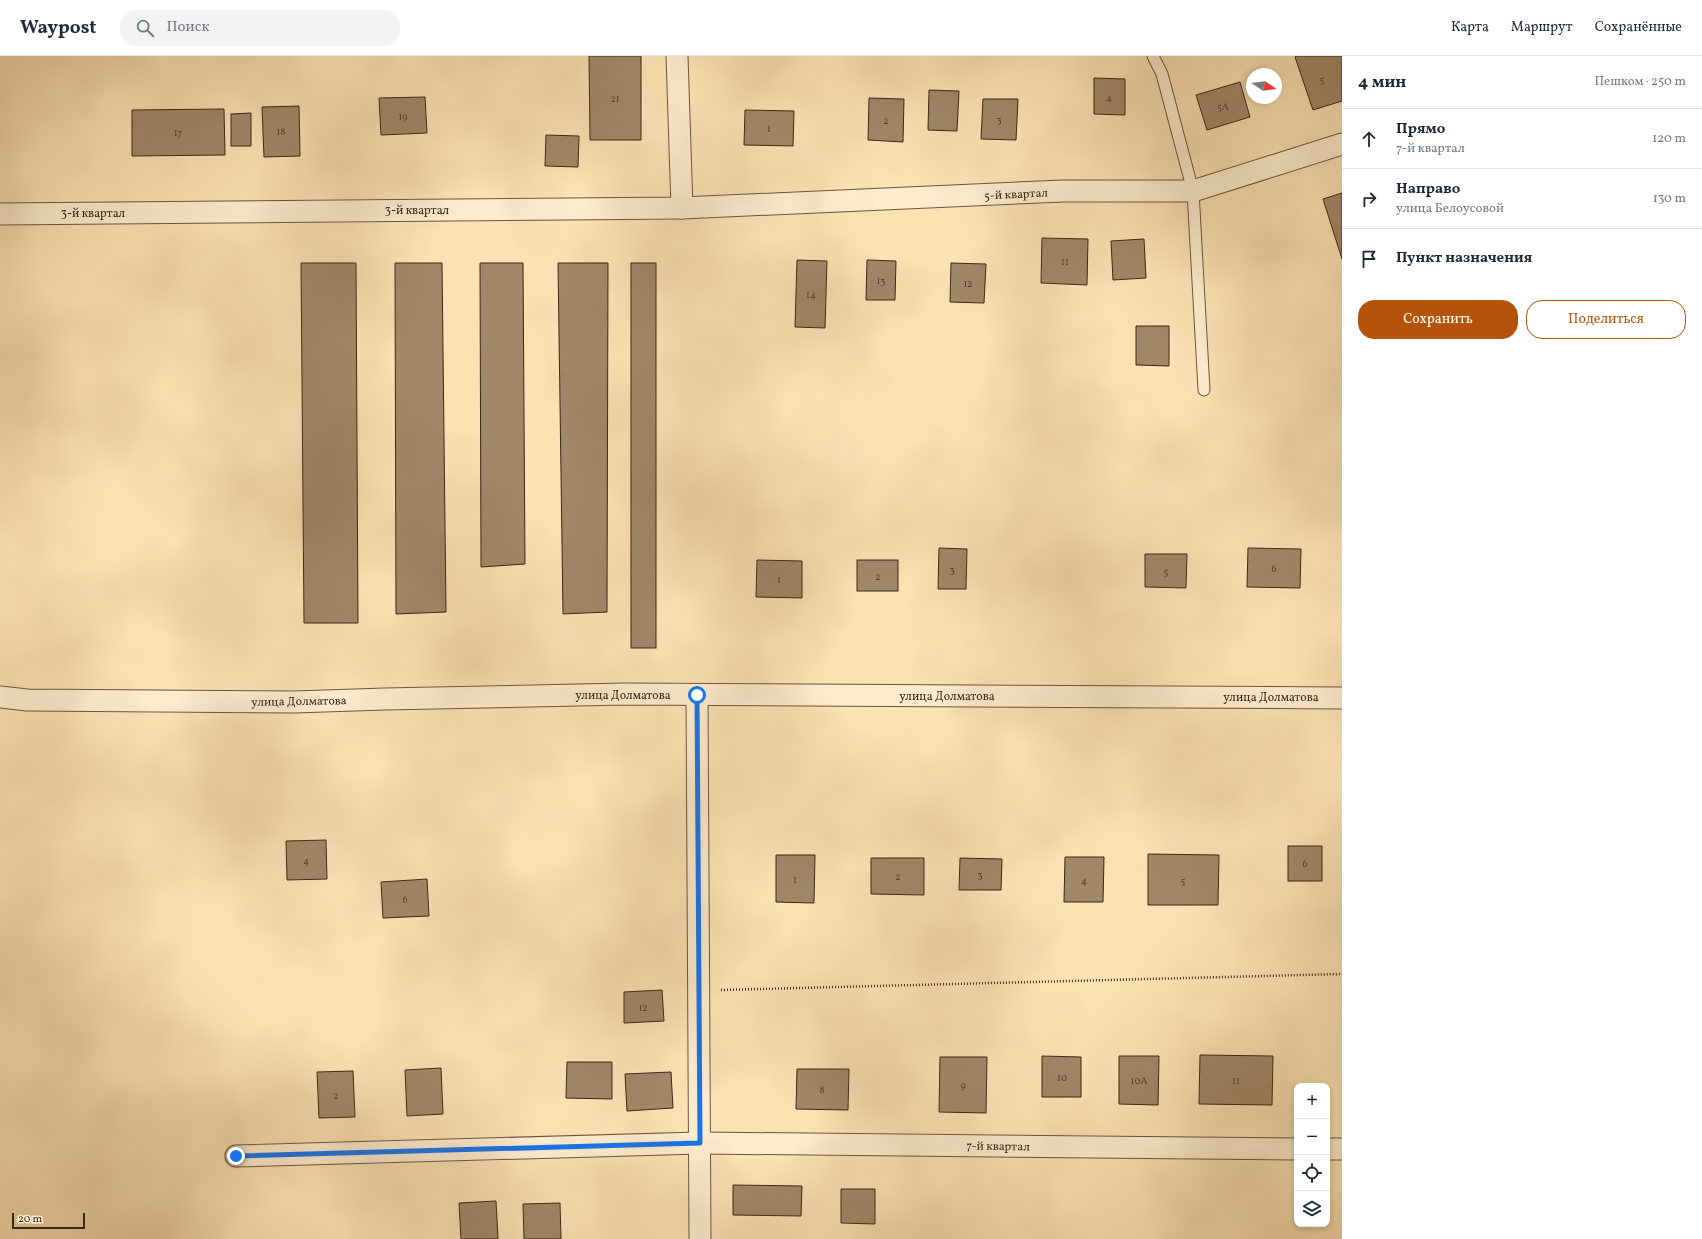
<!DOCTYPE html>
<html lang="ru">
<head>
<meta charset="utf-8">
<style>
	body { margin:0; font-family:Vollkorn,serif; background:#f2f2f3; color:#1f2937 }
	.controls { position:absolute; right:12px; bottom:12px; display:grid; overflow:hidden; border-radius:8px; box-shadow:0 2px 6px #0003 }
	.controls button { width:36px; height:36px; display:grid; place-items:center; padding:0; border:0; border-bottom:1px solid #e0e1e3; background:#fff; color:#1f2937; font:20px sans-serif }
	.compass { position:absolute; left:1246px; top:12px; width:36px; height:36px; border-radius:50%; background:#fff; box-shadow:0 2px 6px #0003; rotate:103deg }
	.scale { position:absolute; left:12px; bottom:10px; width:73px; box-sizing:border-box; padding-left:4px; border:2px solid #3d2718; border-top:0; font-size:11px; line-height:14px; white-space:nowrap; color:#3d2718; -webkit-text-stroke:3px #fcecce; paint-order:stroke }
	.stop { position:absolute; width:12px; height:12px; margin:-9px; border:3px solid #1a73e8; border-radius:50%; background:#fff }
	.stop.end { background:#1a73e8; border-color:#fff; box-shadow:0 1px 4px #0008 }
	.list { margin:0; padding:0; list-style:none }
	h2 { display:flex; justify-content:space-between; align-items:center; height:52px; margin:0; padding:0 16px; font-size:17px }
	h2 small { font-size:13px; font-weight:400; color:#747a83 }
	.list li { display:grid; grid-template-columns:26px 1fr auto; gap:12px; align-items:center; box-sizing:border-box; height:60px; padding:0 16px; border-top:1px solid #e0e1e3 }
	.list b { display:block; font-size:15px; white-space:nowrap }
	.list p { margin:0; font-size:13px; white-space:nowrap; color:#747a83 }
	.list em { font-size:13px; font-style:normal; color:#747a83 }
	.actions { display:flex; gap:8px; padding:12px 16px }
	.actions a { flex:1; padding:9px 0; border:1px solid #b45309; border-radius:16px; text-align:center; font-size:14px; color:#b45309 }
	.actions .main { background:#b45309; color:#fff }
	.icon { flex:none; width:22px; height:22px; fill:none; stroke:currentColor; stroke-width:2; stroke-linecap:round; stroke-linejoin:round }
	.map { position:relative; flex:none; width:1342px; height:1183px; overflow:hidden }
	header { display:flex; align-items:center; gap:24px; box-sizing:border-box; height:56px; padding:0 20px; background:#fff; border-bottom:1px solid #e0e1e3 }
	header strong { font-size:19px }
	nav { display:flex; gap:22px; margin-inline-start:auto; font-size:14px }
	.search { width:280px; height:36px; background:#f2f2f3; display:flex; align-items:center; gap:10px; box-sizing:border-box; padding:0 14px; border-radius:16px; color:#747a83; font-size:15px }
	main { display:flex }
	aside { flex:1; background:#fff }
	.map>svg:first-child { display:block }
</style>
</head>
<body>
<header>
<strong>Waypost</strong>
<div class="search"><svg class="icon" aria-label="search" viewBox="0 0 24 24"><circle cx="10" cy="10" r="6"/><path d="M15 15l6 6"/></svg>Поиск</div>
<nav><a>Карта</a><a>Маршрут</a><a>Сохранённые</a></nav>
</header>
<main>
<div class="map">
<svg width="1342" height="1183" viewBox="0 0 1342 1183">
	<rect width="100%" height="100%" fill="#fbe2b3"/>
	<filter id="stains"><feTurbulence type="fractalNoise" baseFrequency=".005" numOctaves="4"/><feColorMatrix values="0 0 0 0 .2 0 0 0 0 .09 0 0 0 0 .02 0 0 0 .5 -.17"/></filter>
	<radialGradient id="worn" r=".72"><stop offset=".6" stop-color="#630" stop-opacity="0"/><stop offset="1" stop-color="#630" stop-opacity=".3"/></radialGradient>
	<g fill="#a08869" stroke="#3d2718">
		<path d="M589,0h52v84h-51z"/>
		<path d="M1297,0h45v45l-29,9 -18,-53z"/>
		<path d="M1094,22l31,1v36l-31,-1z"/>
		<path d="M1240,26l10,35 -43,13 -11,-35z"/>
		<path d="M929,34l30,1 -2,40 -29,-1z"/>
		<path d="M425,41l2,36 -46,2 -2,-37z"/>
		<path d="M869,42l35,1 -1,43 -35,-2z"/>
		<path d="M983,43h35l-2,41 -35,-1z"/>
		<path d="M299,50l1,50 -36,1 -2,-50z"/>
		<path d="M224,53l1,46 -93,1v-46z"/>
		<path d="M745,54l49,1 -1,35 -49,-1z"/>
		<path d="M251,57v33h-20v-32z"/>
		<path d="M546,79l33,1 -1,31 -33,-1z"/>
		<path d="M1342,137v66l-19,-60z"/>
		<path d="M1042,182l46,1 -1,46 -46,-2z"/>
		<path d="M1144,183l2,39 -33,2 -2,-39z"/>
		<path d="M797,204l30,1 -2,67 -30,-1z"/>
		<path d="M867,204l29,1 -1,39h-29z"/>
		<path d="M301,207h55l2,360h-54z"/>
		<path d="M395,207h47l4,349 -50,2z"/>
		<path d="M480,207h43l2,301 -44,3z"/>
		<path d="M558,207h50l-1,349 -44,2z"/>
		<rect x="631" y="207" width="25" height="385"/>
		<path d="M951,207l35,1 -2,39 -34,-1z"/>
		<path d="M1136,270h33v40l-33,-1z"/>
		<path d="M939,492l28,1 -1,40h-28z"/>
		<path d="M1248,492l53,1 -1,39 -53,-1z"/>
		<path d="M1145,498h42l-1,34 -41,-1z"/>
		<path d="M757,504l45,1v37l-46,-1z"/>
		<rect x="857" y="504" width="41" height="31"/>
		<path d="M326,784l1,39 -40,1 -1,-39z"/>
		<rect x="1288" y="790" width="34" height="35"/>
		<path d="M1148,798l71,1 -1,50h-70z"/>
		<path d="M776,799h39l-1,48 -38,-1z"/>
		<path d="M1065,801h39l-1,45h-39z"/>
		<path d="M871,802h53v37l-53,-1z"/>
		<path d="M960,802l42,1 -1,31h-42z"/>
		<path d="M427,823l2,37 -46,2 -2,-36z"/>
		<path d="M662,934l2,31 -40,2v-31z"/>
		<path d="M1200,999l73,1 -1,49 -73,-1z"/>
		<path d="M1042,1000l39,1v40h-39z"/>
		<path d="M1119,1000h40l-1,49 -39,-1z"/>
		<path d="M940,1001h47l-1,56 -47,-1z"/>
		<path d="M567,1006h45v37l-46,-1z"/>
		<path d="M441,1012l2,46 -36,2 -2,-46z"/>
		<path d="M797,1013h52l-1,41 -52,-1z"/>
		<path d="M353,1015l2,46 -36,1 -2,-46z"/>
		<path d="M671,1016l2,36 -46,3 -2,-37z"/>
		<path d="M733,1129l69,1 -1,30 -68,-1z"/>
		<path d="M841,1133h34v35l-34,-1z"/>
		<path d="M496,1145l2,38h-37l-2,-36z"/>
		<path d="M560,1147l1,36h-37l-1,-35z"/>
	</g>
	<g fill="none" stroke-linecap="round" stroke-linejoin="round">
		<g stroke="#6c563f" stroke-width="13">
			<path id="lane" d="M1153,0l9,18 31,117 11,199"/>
		</g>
		<g stroke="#6c563f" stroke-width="23">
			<g id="street">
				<path d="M677,0l5,152"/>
				<path d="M0,158l682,-6 381,-17h130l149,-47"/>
				<path d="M697,639l3,544"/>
				<path d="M0,641l27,3 267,2 91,-3 239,-5 718,4"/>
				<path d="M1327,1093h15"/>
				<path d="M236,1100l464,-13 597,6"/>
			</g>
		</g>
		<path stroke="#3d2718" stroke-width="2.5" stroke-dasharray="1 2" stroke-linecap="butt" d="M721,934l621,-16"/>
		<use href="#lane" stroke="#fcecce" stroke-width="11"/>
		<use href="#street" stroke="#fcecce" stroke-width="21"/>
	</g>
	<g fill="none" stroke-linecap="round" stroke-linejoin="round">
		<path stroke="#1a73e8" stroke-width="5" d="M236,1100l464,-13 -3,-448"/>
	</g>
	<g text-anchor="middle" stroke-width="3" stroke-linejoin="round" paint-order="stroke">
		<g font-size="10" fill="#563f2c">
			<text x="1322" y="27">5</text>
			<text x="1109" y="45">4</text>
			<text x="615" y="46">21</text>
			<text x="1223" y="54">5А</text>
			<text x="403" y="64">19</text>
			<text x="999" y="67">3</text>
			<text x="886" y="68">2</text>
			<text x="769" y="76">1</text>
			<text x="281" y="79">18</text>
			<text x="178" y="80">17</text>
			<text x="1065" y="209">11</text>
			<text x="881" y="228">13</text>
			<text x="968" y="231">12</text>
			<text x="811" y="242">14</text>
			<text x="1274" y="516">6</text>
			<text x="952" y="517">3</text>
			<text x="1166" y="519">5</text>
			<text x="878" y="524">2</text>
			<text x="779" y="527">1</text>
			<text x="306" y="808">4</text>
			<text x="1305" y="811">6</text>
			<text x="980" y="822">3</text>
			<text x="898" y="824">2</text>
			<text x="795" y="827">1</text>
			<text x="1084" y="828">4</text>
			<text x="1183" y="828">5</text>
			<text x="405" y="847">6</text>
			<text x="643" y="955">12</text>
			<text x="1062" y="1025">10</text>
			<text x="1139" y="1028">10А</text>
			<text x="1236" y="1028">11</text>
			<text x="963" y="1033">9</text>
			<text x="822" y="1037">8</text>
			<text x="336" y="1043">2</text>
		</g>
		<g font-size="12" fill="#3d2718" stroke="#fcecce">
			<text transform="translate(1016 138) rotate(-3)" y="4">5-й квартал</text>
			<text x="417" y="158">3-й квартал</text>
			<text x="93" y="161">3-й квартал</text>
			<text x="623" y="643">улица Долматова</text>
			<text x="947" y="644">улица Долматова</text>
			<text x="1271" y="645">улица Долматова</text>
			<text transform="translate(299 645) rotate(-1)" y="4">улица Долматова</text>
			<text transform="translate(998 1090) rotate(1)" y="4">7-й квартал</text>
		</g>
	</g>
	<rect width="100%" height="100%" filter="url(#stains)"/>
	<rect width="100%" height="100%" fill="url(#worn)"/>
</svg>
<div class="controls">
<button>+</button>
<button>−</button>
<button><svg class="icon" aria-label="locate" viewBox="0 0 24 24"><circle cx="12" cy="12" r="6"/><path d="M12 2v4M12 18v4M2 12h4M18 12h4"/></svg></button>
<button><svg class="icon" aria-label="layers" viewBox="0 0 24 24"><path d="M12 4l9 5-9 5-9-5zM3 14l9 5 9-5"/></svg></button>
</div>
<svg class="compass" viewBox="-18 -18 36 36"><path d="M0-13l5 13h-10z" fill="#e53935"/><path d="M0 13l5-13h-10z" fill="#747a83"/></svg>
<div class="scale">20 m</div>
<div class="stop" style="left:697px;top:639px"></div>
<div class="stop end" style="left:236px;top:1100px"></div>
</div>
<aside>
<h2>4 мин<small>Пешком · 250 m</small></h2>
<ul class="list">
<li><svg class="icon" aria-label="ahead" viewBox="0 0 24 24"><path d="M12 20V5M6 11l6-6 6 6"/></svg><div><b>Прямо</b><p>7-й квартал</p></div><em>120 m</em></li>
<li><svg class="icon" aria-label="right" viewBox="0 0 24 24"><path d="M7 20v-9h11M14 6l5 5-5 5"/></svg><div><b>Направо</b><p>улица Белоусовой</p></div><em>130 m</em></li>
<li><svg class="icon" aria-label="arrive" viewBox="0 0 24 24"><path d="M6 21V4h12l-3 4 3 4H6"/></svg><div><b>Пункт назначения</b></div></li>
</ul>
<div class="actions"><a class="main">Сохранить</a><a>Поделиться</a></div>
</aside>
</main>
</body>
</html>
